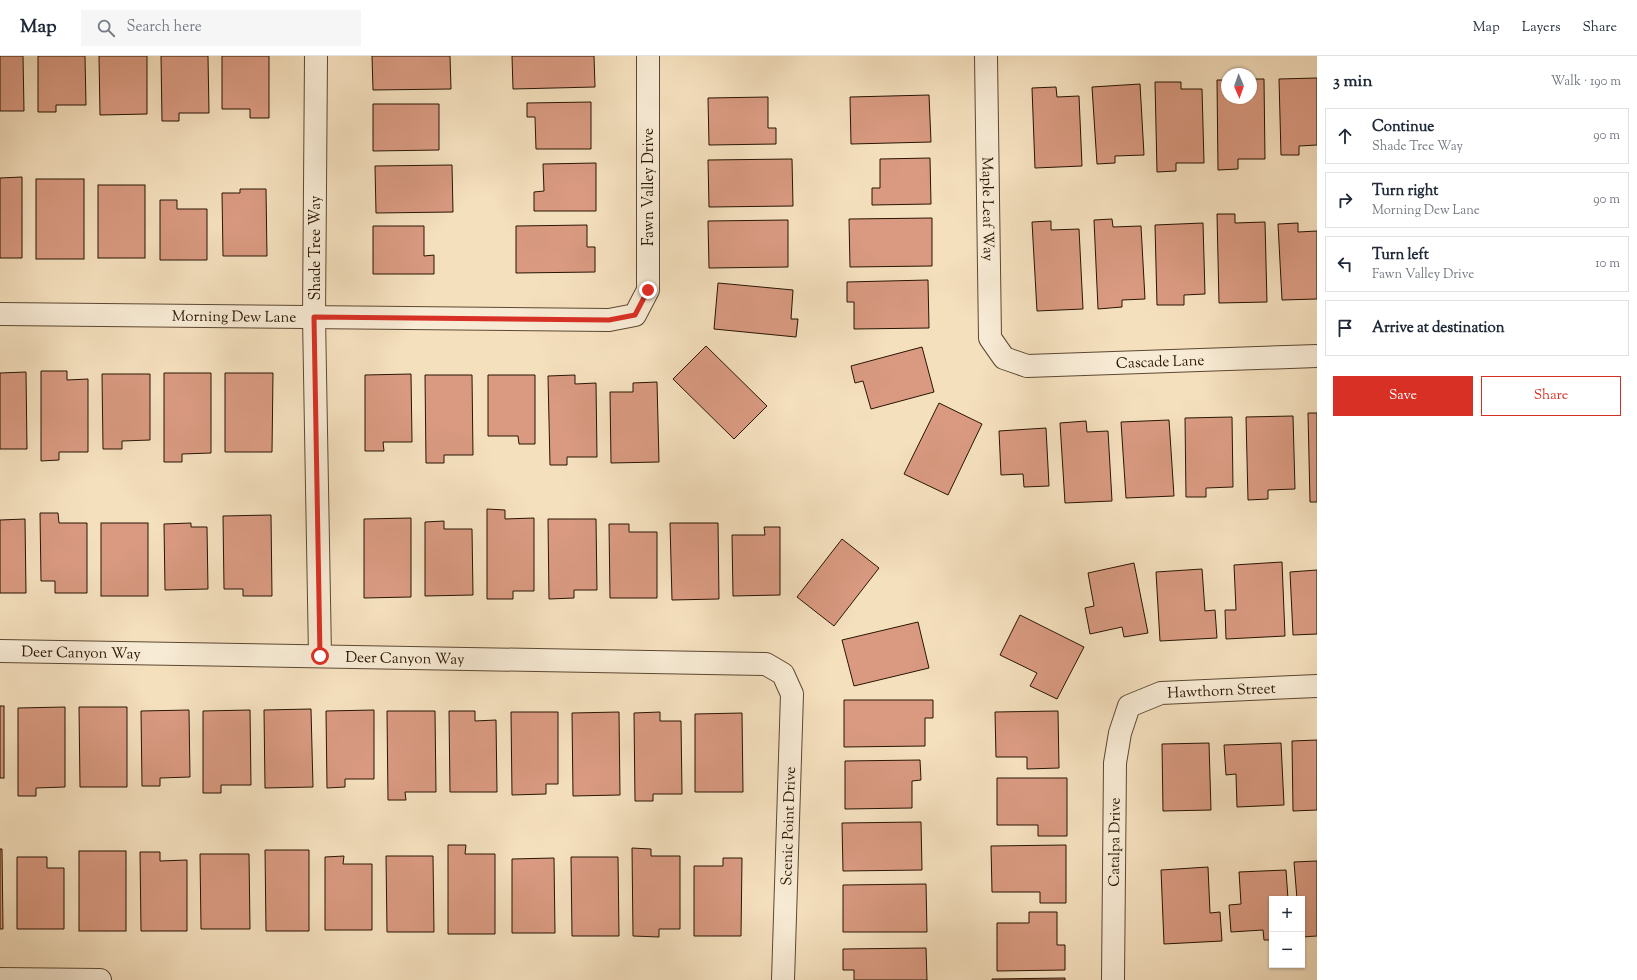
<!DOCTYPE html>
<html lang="en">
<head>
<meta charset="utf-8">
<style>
	body { margin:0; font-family:"Sorts Mill Goudy",serif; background:#f6f6f7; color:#1f2937 }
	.controls { position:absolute; right:12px; bottom:12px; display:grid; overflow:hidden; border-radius:0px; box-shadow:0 1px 3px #0004 }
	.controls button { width:36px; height:36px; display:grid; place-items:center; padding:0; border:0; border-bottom:1px solid #e0e1e3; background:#fff; color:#1f2937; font:20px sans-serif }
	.compass { position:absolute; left:1221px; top:12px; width:36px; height:36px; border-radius:50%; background:#fff; box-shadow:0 1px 3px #0004; rotate:178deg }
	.stop { position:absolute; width:12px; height:12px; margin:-9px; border:3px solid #d93025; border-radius:50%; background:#fff }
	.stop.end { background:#d93025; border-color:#fff; box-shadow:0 1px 4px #0008 }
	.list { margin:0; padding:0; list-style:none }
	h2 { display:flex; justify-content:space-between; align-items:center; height:52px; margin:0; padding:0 16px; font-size:17px }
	h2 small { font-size:13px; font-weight:400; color:#747a83 }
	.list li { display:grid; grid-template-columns:26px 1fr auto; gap:12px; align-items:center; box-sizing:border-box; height:56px; margin:0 8px 8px; padding:0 8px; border:1px solid #e0e1e3; border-radius:0px }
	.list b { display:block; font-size:15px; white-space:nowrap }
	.list p { margin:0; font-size:13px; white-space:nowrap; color:#747a83 }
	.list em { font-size:13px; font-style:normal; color:#747a83 }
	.actions { display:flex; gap:8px; padding:12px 16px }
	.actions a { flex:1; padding:9px 0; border:1px solid #d93025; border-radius:0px; text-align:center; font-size:14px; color:#d93025 }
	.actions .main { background:#d93025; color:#fff }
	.icon { flex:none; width:22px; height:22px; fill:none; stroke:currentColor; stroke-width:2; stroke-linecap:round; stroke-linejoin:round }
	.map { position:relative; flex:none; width:1317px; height:924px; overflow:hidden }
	header { display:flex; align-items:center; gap:24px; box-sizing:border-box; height:56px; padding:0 20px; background:#fff; border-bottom:1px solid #e0e1e3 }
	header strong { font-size:19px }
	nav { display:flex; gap:22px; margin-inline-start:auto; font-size:14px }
	.search { width:280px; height:36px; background:#f6f6f7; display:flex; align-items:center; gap:10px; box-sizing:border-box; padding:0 14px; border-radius:0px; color:#747a83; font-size:15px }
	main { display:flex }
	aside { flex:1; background:#fff }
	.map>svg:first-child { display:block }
</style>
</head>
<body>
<header>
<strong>Map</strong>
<div class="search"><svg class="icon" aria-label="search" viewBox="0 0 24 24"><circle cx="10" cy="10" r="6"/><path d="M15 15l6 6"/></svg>Search here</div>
<nav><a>Map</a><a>Layers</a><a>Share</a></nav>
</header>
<main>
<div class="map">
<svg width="1317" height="924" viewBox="0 0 1317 924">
	<rect width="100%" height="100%" fill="#f5e0be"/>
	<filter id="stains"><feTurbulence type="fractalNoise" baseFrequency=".005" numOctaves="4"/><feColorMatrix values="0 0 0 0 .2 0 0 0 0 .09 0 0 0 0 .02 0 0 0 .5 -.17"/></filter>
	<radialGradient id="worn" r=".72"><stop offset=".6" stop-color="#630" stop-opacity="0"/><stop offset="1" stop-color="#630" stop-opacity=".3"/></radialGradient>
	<g fill="#d99a81" stroke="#291502">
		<path d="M0,0h23l1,55h-24z"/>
		<path d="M38,0h47l1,49h-30v7h-18z"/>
		<path d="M99,0h48v58l-47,1z"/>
		<path d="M161,0h47l1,57h-30v8h-17z"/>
		<path d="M222,0h47v62h-19v-9h-28z"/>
		<path d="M372,0h78l1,33 -78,1z"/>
		<path d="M512,0h82l1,31 -82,2z"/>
		<path d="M1317,22v67l-18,1v9h-18l-2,-76z"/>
		<path d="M1251,23h13l1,80h-27v10l-20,1 -1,-90h10v18h24z"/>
		<path d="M1155,26h26v7h21l2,74h-28v8l-19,1z"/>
		<path d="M1140,28l4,71 -29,1v7l-18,1 -5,-77z"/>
		<path d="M1056,31l1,10 22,-1 3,70 -47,2 -3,-80z"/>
		<path d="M929,39l2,47 -80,2 -1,-47z"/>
		<path d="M768,41v31h8v16l-67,1 -1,-47z"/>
		<path d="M591,46v47h-55l-1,-32h-8v-14z"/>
		<path d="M373,48h66v46l-66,1z"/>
		<path d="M930,102l1,46 -59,1v-17h8v-29z"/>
		<path d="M792,103l1,47 -84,1 -1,-47z"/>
		<path d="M596,107v48h-62v-19l10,-1 -1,-27z"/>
		<path d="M452,109l1,47 -77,1 -1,-47z"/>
		<path d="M22,121v81h-22v-80z"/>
		<rect x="36" y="123" width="48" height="80"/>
		<rect x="98" y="129" width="47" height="73"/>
		<path d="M240,133h26l1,67h-44l-1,-63h18z"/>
		<path d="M160,144h17v9h30v51h-47z"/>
		<path d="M1217,158h18v9l30,-1 2,80 -48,1z"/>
		<path d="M932,162v48l-82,1 -1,-48z"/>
		<path d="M1112,163l1,8 28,-1 4,73 -23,1v7l-24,2 -4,-89z"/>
		<path d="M788,164v47l-79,1 -1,-47z"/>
		<path d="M1051,165v9l28,-1 4,80 -46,2 -5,-89z"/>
		<path d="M1203,167l2,71 -21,1v10h-27l-2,-80z"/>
		<path d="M1298,167v9l19,-1v68l-35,1 -4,-76z"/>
		<path d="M587,169v22h8v25l-79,1v-47z"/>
		<path d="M373,170h51v30l10,-1v19h-61z"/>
		<path d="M928,224l1,48 -75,1v-27h-7v-20z"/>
		<path d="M718,227l75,7 -2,29h7l-2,18 -82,-8z"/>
		<path d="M706,290l61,60 -33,33 -61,-60z"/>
		<path d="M922,291l12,45 -63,17 -8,-28 -8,2 -4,-17z"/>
		<path d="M41,315h26v9l21,-1v73h-29v8l-18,1z"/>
		<path d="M26,316l1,77h-27v-76z"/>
		<path d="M164,317h47v80l-29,1v8h-18z"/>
		<path d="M225,317h48l-1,79h-47z"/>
		<path d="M102,318h48v66l-28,1v8h-19z"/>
		<path d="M411,318l1,68h-29l1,9h-19v-76z"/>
		<path d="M425,319h47l1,80h-29v8h-18z"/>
		<path d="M488,319h47v69h-16l-1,-8h-30z"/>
		<path d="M575,319v9l21,-1 1,74h-30v8h-17l-2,-89z"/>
		<path d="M657,326l2,80 -48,1 -1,-71h23v-9z"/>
		<path d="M939,347l43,21 -34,71 -44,-21z"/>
		<path d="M1308,357h9v89h-7z"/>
		<path d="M1293,360l2,73 -27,1v9l-20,1 -2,-83z"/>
		<path d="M1232,361l1,70 -27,1v9h-20l-1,-79z"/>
		<path d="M1169,364l5,76 -48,2 -5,-76z"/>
		<path d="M1086,365l1,11 21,-1 4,70 -47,2 -5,-80z"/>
		<path d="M1046,372l3,58 -25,1 -1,-13 -22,1 -2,-44z"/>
		<path d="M487,453l18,1v9l29,-1v73h-21v8h-26z"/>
		<path d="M40,457h18l1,10h28v70h-32v-12h-14z"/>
		<path d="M271,459l1,81h-29v-7h-19l-1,-73z"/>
		<path d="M411,462v79l-47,1v-79z"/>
		<path d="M25,463l1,74h-26v-73z"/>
		<path d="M548,463h48l1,71h-23v8l-25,1z"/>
		<path d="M444,465v8h28l1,66 -48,1v-74z"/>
		<rect x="101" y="467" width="47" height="73"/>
		<path d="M191,467v4h16l1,62 -43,1 -1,-66z"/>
		<path d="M670,467h48l1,76 -47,1z"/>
		<path d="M609,468h20v8h28v66h-47z"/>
		<path d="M764,471h16v68l-47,1 -1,-61h33z"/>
		<path d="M842,483l37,29 -45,58 -37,-29z"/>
		<path d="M1282,506l3,74 -59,3 -1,-29h11l-2,-45z"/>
		<path d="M1134,507l14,70 -24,4 -2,-10 -32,7 -5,-26 9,-2 -6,-33z"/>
		<path d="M1202,513l3,42 10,-1 2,28 -57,3 -4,-69z"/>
		<path d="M1317,514v64l-24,1 -3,-63z"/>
		<path d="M1020,559l64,32 -27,52 -27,-13 7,-13 -37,-18z"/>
		<path d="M918,566l11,46 -75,18 -12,-46z"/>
		<path d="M844,644h89v18h-8v28l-81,1z"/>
		<rect x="0" y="650" width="4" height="72"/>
		<path d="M65,651v80l-29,1v8h-18v-88z"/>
		<path d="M79,651h48v80h-47z"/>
		<path d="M311,653l2,78 -48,1 -1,-78z"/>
		<path d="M189,654l1,67 -30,1v8h-18l-1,-75z"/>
		<path d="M250,654l1,75h-30v8h-18v-82z"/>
		<path d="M374,654v69h-29v8l-18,1 -1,-77z"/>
		<path d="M387,655h48l1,81h-31l1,8h-18z"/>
		<path d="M449,655h26v10l21,-1 1,72h-47z"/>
		<path d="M1058,655l1,57 -32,1v-12h-31l-1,-45z"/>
		<path d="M511,656h47v72h-12v10l-34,1z"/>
		<path d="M619,656l1,83 -47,1 -1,-83z"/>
		<path d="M660,656v9h21l1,73h-29v7h-18l-1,-88z"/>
		<path d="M742,657l1,79h-48v-78z"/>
		<path d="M1317,684v70l-24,1 -1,-70z"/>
		<path d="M1209,687l2,67 -48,1 -1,-67z"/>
		<path d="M1281,687l3,62 -47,2 -1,-33 -10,1 -2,-30z"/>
		<path d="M920,704l1,20 -9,1v27l-67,1v-48z"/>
		<path d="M997,722h70v58h-29v-11h-41z"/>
		<path d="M921,766l1,48 -79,1 -1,-48z"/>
		<path d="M448,789h18l-1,9h30v80h-47z"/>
		<path d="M1066,789v58h-26v-11h-48l-1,-46z"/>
		<path d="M632,792l19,1v7h29v73h-21v8l-26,-1z"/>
		<path d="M0,793h2l1,80h-3z"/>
		<path d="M265,794h44v81h-43z"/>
		<rect x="79" y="795" width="47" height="80"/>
		<path d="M140,796h20v9l27,-1v71h-46z"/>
		<path d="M200,798h49l1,75h-49z"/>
		<path d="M344,800l-1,8h29v66h-47v-73z"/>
		<path d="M386,800h47l1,76h-47z"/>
		<path d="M17,801h30v11h17v61h-47z"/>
		<path d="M571,801h47l1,79h-47z"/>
		<path d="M554,802l1,75h-43v-74z"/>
		<path d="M723,802h19l-1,78h-47v-70h29z"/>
		<path d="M1317,805v75l-15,1v-38h-5l-3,-37z"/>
		<path d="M1208,811l2,46 10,-1 2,29 -58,3 -3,-74z"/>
		<path d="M1286,814l2,29h-16v41h-8l-1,-10 -32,2 -2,-27 12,-1 -2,-32z"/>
		<path d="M926,828l1,48h-84v-47z"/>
		<path d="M1029,856h28v33h8v25l-68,1v-48h32z"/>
		<path d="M926,892l1,32h-73v-10h-11v-21z"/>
		<path d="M1065,922v2h-73v-1z"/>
	</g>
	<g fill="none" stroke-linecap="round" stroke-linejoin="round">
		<g stroke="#5c4831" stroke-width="24">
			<g id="minor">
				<path d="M316,0l-2,261 6,339"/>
				<path id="s1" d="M986,0l4,282 14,20 23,8 290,-10"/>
				<path id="s2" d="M0,258l609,6 26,-5 13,-25v-234"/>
				<path id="s3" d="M0,595l766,13 17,10 9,20 -9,286"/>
				<path d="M0,923l100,1"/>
				<path id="s4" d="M1113,924l2,-217 5,-30 9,-27 32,-13 156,-7"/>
			</g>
		</g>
		<use href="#minor" stroke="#f8ebd5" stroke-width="22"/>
	</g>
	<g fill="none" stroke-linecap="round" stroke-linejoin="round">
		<path stroke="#d93025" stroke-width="5" d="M320,600l-6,-339 295,3 26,-5 13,-25"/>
	</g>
	<g text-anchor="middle" stroke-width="3" stroke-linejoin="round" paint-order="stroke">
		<g font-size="15" fill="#291502" stroke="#f8ebd5">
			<text transform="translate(648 131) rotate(-90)" y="5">Fawn Valley Drive</text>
			<text dy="5" stroke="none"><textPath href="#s1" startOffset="153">Maple Leaf Way</textPath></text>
			<text transform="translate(315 192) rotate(-90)" y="5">Shade Tree Way</text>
			<text dy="5" stroke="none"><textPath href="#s2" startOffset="234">Morning Dew Lane</textPath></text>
			<text dy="5" stroke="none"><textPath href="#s1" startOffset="464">Cascade Lane</textPath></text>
			<text dy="5" stroke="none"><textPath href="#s3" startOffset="81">Deer Canyon Way</textPath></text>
			<text dy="5" stroke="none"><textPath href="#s3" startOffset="405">Deer Canyon Way</textPath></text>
			<text dy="5" stroke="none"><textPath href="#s4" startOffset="371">Hawthorn Street</textPath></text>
			<text transform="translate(788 770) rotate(-88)" y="5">Scenic Point Drive</text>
			<text dy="5" stroke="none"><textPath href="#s4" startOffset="138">Catalpa Drive</textPath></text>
		</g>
	</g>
	<rect width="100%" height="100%" filter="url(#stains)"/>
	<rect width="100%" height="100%" fill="url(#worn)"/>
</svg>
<div class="controls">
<button>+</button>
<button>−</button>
</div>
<svg class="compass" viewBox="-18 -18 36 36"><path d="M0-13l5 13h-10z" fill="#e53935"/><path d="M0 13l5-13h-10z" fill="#747a83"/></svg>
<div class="stop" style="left:320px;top:600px"></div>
<div class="stop end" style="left:648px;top:234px"></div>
</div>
<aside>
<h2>3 min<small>Walk · 190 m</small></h2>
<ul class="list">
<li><svg class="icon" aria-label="ahead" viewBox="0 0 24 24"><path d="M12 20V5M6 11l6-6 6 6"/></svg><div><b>Continue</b><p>Shade Tree Way</p></div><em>90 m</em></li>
<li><svg class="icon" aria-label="right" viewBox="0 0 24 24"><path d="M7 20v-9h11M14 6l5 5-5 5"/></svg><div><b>Turn right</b><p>Morning Dew Lane</p></div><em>90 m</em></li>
<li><svg class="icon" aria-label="left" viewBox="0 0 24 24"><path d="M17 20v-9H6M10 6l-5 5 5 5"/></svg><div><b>Turn left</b><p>Fawn Valley Drive</p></div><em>10 m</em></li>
<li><svg class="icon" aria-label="arrive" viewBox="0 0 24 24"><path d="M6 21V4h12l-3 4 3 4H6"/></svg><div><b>Arrive at destination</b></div></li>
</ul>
<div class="actions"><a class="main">Save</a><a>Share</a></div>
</aside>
</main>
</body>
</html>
